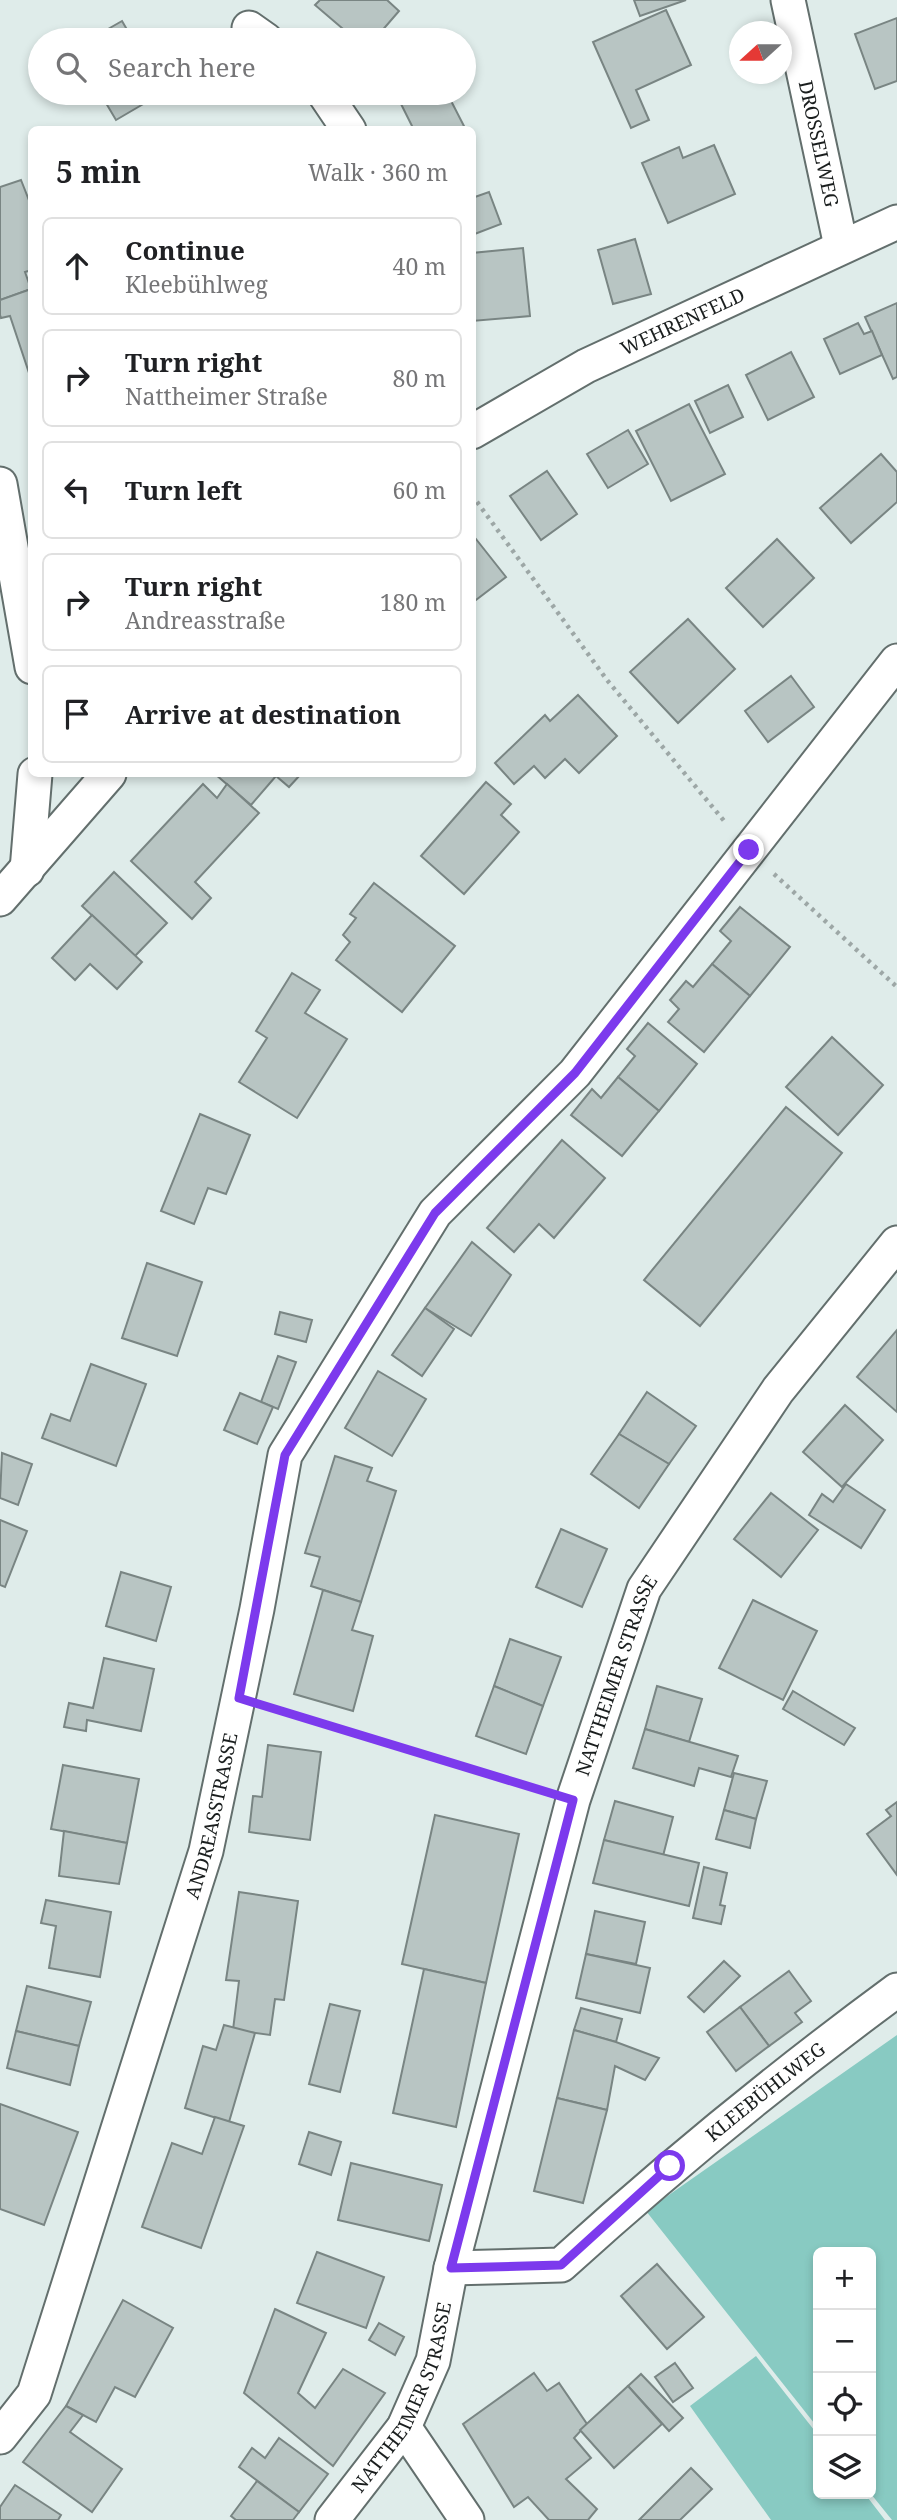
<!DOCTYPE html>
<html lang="en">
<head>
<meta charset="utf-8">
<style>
	body { margin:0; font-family:"Noto Serif",serif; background:#f2f2f2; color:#202124 }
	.controls { position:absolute; right:21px; bottom:21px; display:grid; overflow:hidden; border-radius:10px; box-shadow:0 4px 10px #0003 }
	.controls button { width:63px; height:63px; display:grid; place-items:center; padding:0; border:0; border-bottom:2px solid #e0e0e0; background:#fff; color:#202124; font:35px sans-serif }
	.compass { position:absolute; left:729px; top:21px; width:63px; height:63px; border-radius:50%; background:#fff; box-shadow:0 4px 10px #0003; rotate:249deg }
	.stop { position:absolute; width:21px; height:21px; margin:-16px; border:5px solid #7c3aed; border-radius:50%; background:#fff }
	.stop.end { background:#7c3aed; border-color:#fff; box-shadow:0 2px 7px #0008 }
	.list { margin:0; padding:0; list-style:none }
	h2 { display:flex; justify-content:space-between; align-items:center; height:91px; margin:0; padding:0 28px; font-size:30px }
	h2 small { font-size:23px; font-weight:400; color:#757577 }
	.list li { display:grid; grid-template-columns:46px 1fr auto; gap:21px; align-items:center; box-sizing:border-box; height:98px; margin:0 14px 14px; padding:0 14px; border:2px solid #e0e0e0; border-radius:10px }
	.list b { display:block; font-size:26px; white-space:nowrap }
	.list p { margin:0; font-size:23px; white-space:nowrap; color:#757577 }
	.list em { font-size:23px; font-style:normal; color:#757577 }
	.icon { flex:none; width:38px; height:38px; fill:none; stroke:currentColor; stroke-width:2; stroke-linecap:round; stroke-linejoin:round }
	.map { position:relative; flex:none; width:897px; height:2520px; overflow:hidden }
	.search { position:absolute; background:#fff; box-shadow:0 4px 10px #0003; left:28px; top:28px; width:448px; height:77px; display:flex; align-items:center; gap:18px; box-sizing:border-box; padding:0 24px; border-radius:38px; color:#757577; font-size:26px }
	.panel { position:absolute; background:#fff; box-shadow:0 4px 10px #0003; left:28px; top:126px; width:448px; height:651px; border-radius:10px }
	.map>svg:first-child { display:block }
</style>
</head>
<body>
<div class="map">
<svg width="897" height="2520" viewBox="0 0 897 2520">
	<rect width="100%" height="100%" fill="#dfecea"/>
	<g fill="#88cac2">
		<path d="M897,2035v485h-5l-21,-26v-242h-53v176l-172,-217z"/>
		<path d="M756,2356l62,79v59h47l20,26h-114l-81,-114z"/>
	</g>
	<g fill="#b8c5c3" stroke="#798583" stroke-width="2">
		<path d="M320,0h67l12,11 -25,29h-18l-41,-35z"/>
		<path d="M634,0h52l-46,16z"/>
		<path d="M666,10l25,55 -55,25 13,30 -18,8 -38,-86z"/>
		<path d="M897,18v63l-22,8 -20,-55z"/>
		<path d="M122,21l11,19h-44z"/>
		<path d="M100,93h62l-46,27z"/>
		<path d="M447,93l19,37h-52l-18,-36z"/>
		<path d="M714,145l21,49 -67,29 -26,-60 37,-16 4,11z"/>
		<path d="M21,180l11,28v62l-7,2 6,17 -31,11v-113z"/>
		<path d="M489,192l12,32 -29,11v-37z"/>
		<path d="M635,239l16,55 -38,10 -15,-54z"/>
		<path d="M523,248l7,68 -58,5v-68z"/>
		<path d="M31,289l1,2v91l-22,-66 -9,2 -1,-3v-15z"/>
		<path d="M897,303v74l-4,2 -28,-62z"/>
		<path d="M858,323l6,11 8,-3 10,24 -42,19 -16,-35z"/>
		<path d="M791,352l23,45 -46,23 -22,-45z"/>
		<path d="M728,385l15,32 -33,16 -15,-32z"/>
		<path d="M689,404l36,70 -54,27 -35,-70z"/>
		<path d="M628,430l20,34 -40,24 -21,-34z"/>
		<path d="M881,454l16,18v30l-46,41 -31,-35z"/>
		<path d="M547,471l30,43 -36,26 -31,-44z"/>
		<path d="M472,534l34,43 -34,26z"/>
		<path d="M777,539l37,39 -51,49 -37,-39z"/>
		<path d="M688,619l47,50 -57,54 -48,-51z"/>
		<path d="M791,676l23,31 -46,35 -23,-31z"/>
		<path d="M578,695l39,41 -38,37 -14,-14 -20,19 -11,-12 -20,18 -19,-21 50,-48 5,6z"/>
		<path d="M215,774h86l-12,13 -13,-11 -25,29z"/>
		<path d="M486,782l25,22 -10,11 18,17 -55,62 -43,-38z"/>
		<path d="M203,784l14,14 10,-14 32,29 -64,69 16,16 -19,21 -61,-58z"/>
		<path d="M114,872l53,51 -32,33 -53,-50z"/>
		<path d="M374,883l81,63 -53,66 -66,-52 14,-18 -7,-7 13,-17 -6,-4z"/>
		<path d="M740,907l50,40 -40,49 -38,-32 19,-23 -11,-10z"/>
		<path d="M92,915l50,47 -25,27 -27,-25 -15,16 -23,-22z"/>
		<path d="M712,964l38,32 -46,56 -36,-30 11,-13 -9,-9 16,-19 7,6z"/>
		<path d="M292,973l28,17 -15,23 42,26 -50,79 -58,-36 28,-44 -11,-7z"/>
		<path d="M648,1023l49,41 -38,47 -41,-34 17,-21 -8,-7z"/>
		<path d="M832,1037l51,48 -45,50 -52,-48z"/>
		<path d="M618,1077l41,34 -37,45 -51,-41 21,-26 9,9z"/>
		<path d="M786,1107l56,46 -142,173 -56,-46z"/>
		<path d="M200,1114l50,21 -24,59 -18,-6 -14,36 -33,-13z"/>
		<path d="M562,1140l43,38 -51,60 -15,-14 -25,28 -27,-24z"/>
		<path d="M472,1242l39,33 -40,61 -46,-28z"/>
		<path d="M147,1263l55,19 -25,74 -55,-18z"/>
		<path d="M425,1308l29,21 -32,47 -30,-21z"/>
		<path d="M280,1312l32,8 -6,22 -31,-8z"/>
		<path d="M897,1330v82l-40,-35z"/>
		<path d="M278,1356l18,6 -18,47 -17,-7z"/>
		<path d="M91,1364l55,20 -30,82 -74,-28 9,-24 19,7z"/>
		<path d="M378,1371l48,28 -34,57 -47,-28z"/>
		<path d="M647,1392l49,34 -27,38 -50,-30z"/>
		<path d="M240,1393l33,14 -16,37 -33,-14z"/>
		<path d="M845,1405l38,35 -41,47 -39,-35z"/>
		<path d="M619,1434l50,30 -30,44 -48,-34z"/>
		<path d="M2,1453l30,11 -14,41 -18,-7z"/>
		<path d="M335,1456l37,12 -5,13 29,10 -35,111 -50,-16 9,-29 -15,-4z"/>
		<path d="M846,1484l39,26 -24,38 -52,-33 13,-21 11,8z"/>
		<path d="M771,1493l47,37 -37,47 -47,-38z"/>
		<path d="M0,1520l27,11 -22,56 -5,-2z"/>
		<path d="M561,1529l46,20 -25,58 -46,-20z"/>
		<path d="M121,1572l50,15 -15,54 -50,-15z"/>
		<path d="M323,1590l38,12 -9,28 21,6 -20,75 -59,-17z"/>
		<path d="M753,1600l64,31 -34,69 -64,-32z"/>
		<path d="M510,1639l51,18 -18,49 -49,-20z"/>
		<path d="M104,1658l50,11 -13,62 -54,-11 -1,11 -22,-4 5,-24 24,5z"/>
		<path d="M494,1686l49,20 -17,48 -50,-18z"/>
		<path d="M657,1686l45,13 -13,43 -44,-13z"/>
		<path d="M793,1691l62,37 -11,17 -61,-36z"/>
		<path d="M645,1729l93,27 -7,21 -32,-9 -5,18 -61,-18z"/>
		<path d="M268,1745l53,7 -11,88 -61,-8 4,-36 9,1z"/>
		<path d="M63,1765l76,14 -12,64 -76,-14z"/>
		<path d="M734,1773l33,8 -11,38 -32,-9z"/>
		<path d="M615,1801l58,16 -10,39 -59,-16z"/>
		<path d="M897,1802v73l-30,-41 24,-18 -5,-6z"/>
		<path d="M724,1810l32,9 -6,29 -34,-9z"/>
		<path d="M435,1815l84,19 -33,149 -84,-19z"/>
		<path d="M64,1831l63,12 -8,41 -60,-8z"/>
		<path d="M604,1840l95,23 -10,43 -96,-23z"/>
		<path d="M704,1867l23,6 -7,32 5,1 -4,18 -28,-6z"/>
		<path d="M239,1892l59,9 -14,99 -9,-1 -5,36 -37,-5 6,-49 -13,-1z"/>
		<path d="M46,1900l65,12 -11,65 -51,-9 7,-42 -15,-3z"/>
		<path d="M595,1911l50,11 -9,42 -50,-10z"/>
		<path d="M586,1954l64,14 -10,45 -64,-15z"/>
		<path d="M724,1961l16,15 -36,36 -16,-15z"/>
		<path d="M424,1969l62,14 -30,144 -63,-14z"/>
		<path d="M789,1971l22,30 -16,12 7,9 -33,24 -29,-39z"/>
		<path d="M27,1986l64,16 -12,44 -63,-15z"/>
		<path d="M330,2004l30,7 -20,81 -31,-8z"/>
		<path d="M740,2007l29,39 -33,25 -29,-39z"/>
		<path d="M581,2008l41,11 -6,23 -42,-12z"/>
		<path d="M224,2025l31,8 -26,89 -44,-14 18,-62 13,4z"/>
		<path d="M574,2030l42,12 43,16 -14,22 -30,-14 -8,44 -50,-12z"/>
		<path d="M16,2031l63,15 -9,39 -63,-17z"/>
		<path d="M557,2098l50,12 -24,93 -49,-12z"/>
		<path d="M0,2104l78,28 -34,93 -44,-16z"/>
		<path d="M215,2117l29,9 -43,122 -59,-21 30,-84 30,11z"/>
		<path d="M309,2132l32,10 -10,33 -32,-11z"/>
		<path d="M351,2163l91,22 -13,56 -91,-21z"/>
		<path d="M317,2252l67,25 -18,51 -69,-25z"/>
		<path d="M657,2264l47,53 -37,32 -46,-53z"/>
		<path d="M123,2300l50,28 -38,69 -20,-10 -19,35 -30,-16z"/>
		<path d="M275,2309l51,24 -28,60 17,15 28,-39 42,24 -52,73 -89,-73z"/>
		<path d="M379,2323l25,14 -9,18 -26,-15z"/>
		<path d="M675,2363l18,25 -20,14 -18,-25z"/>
		<path d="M534,2373l13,18 12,-8 28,41 -13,14 17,20 -25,21 31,30 -9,11h-39l-21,-23 -14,10 -51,-83z"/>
		<path d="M641,2374l42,44 -14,13 -41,-45z"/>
		<path d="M628,2386l34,38 -48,44 -34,-38z"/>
		<path d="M66,2406l17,9 -13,17 52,37 -30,43 -69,-50z"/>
		<path d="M279,2438l49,36 -29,38 -60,-45 13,-19 13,10z"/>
		<path d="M691,2468l21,21 -32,31h-41z"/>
		<path d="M257,2481l42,31 -6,8h-57l-5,-4z"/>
		<path d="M15,2485l46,30 -3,5h-58v-13z"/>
	</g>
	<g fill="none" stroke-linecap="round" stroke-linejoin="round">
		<g stroke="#636f6d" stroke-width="37">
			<g id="minor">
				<path id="s1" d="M788,0l53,246"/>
				<path d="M249,28l17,12"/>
				<path d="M324,93l25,37"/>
				<path id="s2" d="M472,432l114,-66 311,-144"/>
				<path d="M0,484l32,183"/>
				<path d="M27,870l8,-96"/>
				<path d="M0,899l109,-125"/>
				<path id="s3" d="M451,2268l110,-3c108,-98 219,-189 336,-275"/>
				<path d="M404,2427l63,93"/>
				<path id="s4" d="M0,2437l34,-43 172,-543 51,-242 28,-154 150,-242 140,-140 322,-412"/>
				<path id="s5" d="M332,2520l72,-93 29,-66 18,-93 122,-468 71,-211 134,-199 119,-147"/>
			</g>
		</g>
		<g stroke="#9da7a6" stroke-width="4.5" stroke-dasharray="3.5 5" stroke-linecap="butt">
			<path d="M472,495l135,185 118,142"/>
			<path d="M774,874l123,113"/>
			<path d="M273,1708l266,82"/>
		</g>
		<use href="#minor" stroke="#fff" stroke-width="33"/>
	</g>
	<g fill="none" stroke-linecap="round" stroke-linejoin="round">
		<path stroke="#7c3aed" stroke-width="9" d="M670,2166l-109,99 -110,3 122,-468 -334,-102 46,-243 150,-242 140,-140 174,-223"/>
	</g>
	<g text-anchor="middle" stroke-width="7" stroke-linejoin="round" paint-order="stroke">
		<g font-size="19" fill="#1a1e1e" stroke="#dfecea">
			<text dy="7" stroke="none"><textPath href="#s1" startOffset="147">DROSSELWEG</textPath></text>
			<text dy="7" stroke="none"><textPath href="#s2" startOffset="238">WEHRENFELD</textPath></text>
			<text dy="7" stroke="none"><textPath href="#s5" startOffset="900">NATTHEIMER STRASSE</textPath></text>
			<text dy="7" stroke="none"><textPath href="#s4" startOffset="660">ANDREASSTRASSE</textPath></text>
			<text dy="7" stroke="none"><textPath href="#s3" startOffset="378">KLEEBÜHLWEG</textPath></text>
			<text dy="7" stroke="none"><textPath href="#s5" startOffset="144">NATTHEIMER STRASSE</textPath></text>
		</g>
	</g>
</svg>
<div class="controls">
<button>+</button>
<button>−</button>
<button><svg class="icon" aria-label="locate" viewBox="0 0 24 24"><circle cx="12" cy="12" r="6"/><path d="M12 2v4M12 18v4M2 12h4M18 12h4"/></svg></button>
<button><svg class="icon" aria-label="layers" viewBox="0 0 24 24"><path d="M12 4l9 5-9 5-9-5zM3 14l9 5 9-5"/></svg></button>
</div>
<svg class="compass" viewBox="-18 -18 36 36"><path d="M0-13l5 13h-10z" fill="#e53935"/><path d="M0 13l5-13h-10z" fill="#757577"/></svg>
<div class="stop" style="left:670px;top:2166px"></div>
<div class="stop end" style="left:749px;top:850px"></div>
<div class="search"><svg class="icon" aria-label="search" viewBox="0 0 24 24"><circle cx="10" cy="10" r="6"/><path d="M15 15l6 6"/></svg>Search here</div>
<section class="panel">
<h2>5 min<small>Walk · 360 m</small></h2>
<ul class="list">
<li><svg class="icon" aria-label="ahead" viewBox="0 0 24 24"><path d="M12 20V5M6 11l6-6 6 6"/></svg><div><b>Continue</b><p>Kleebühlweg</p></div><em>40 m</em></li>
<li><svg class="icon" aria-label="right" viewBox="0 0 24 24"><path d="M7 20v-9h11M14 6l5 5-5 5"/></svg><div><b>Turn right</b><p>Nattheimer Straße</p></div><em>80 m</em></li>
<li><svg class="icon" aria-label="left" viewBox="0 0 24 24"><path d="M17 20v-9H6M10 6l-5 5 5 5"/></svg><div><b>Turn left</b></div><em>60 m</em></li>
<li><svg class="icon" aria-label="right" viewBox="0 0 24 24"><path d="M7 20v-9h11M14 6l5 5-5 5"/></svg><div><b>Turn right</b><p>Andreasstraße</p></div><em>180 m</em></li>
<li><svg class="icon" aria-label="arrive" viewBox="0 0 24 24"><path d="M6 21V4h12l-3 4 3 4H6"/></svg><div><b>Arrive at destination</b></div></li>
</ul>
</section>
</div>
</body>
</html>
